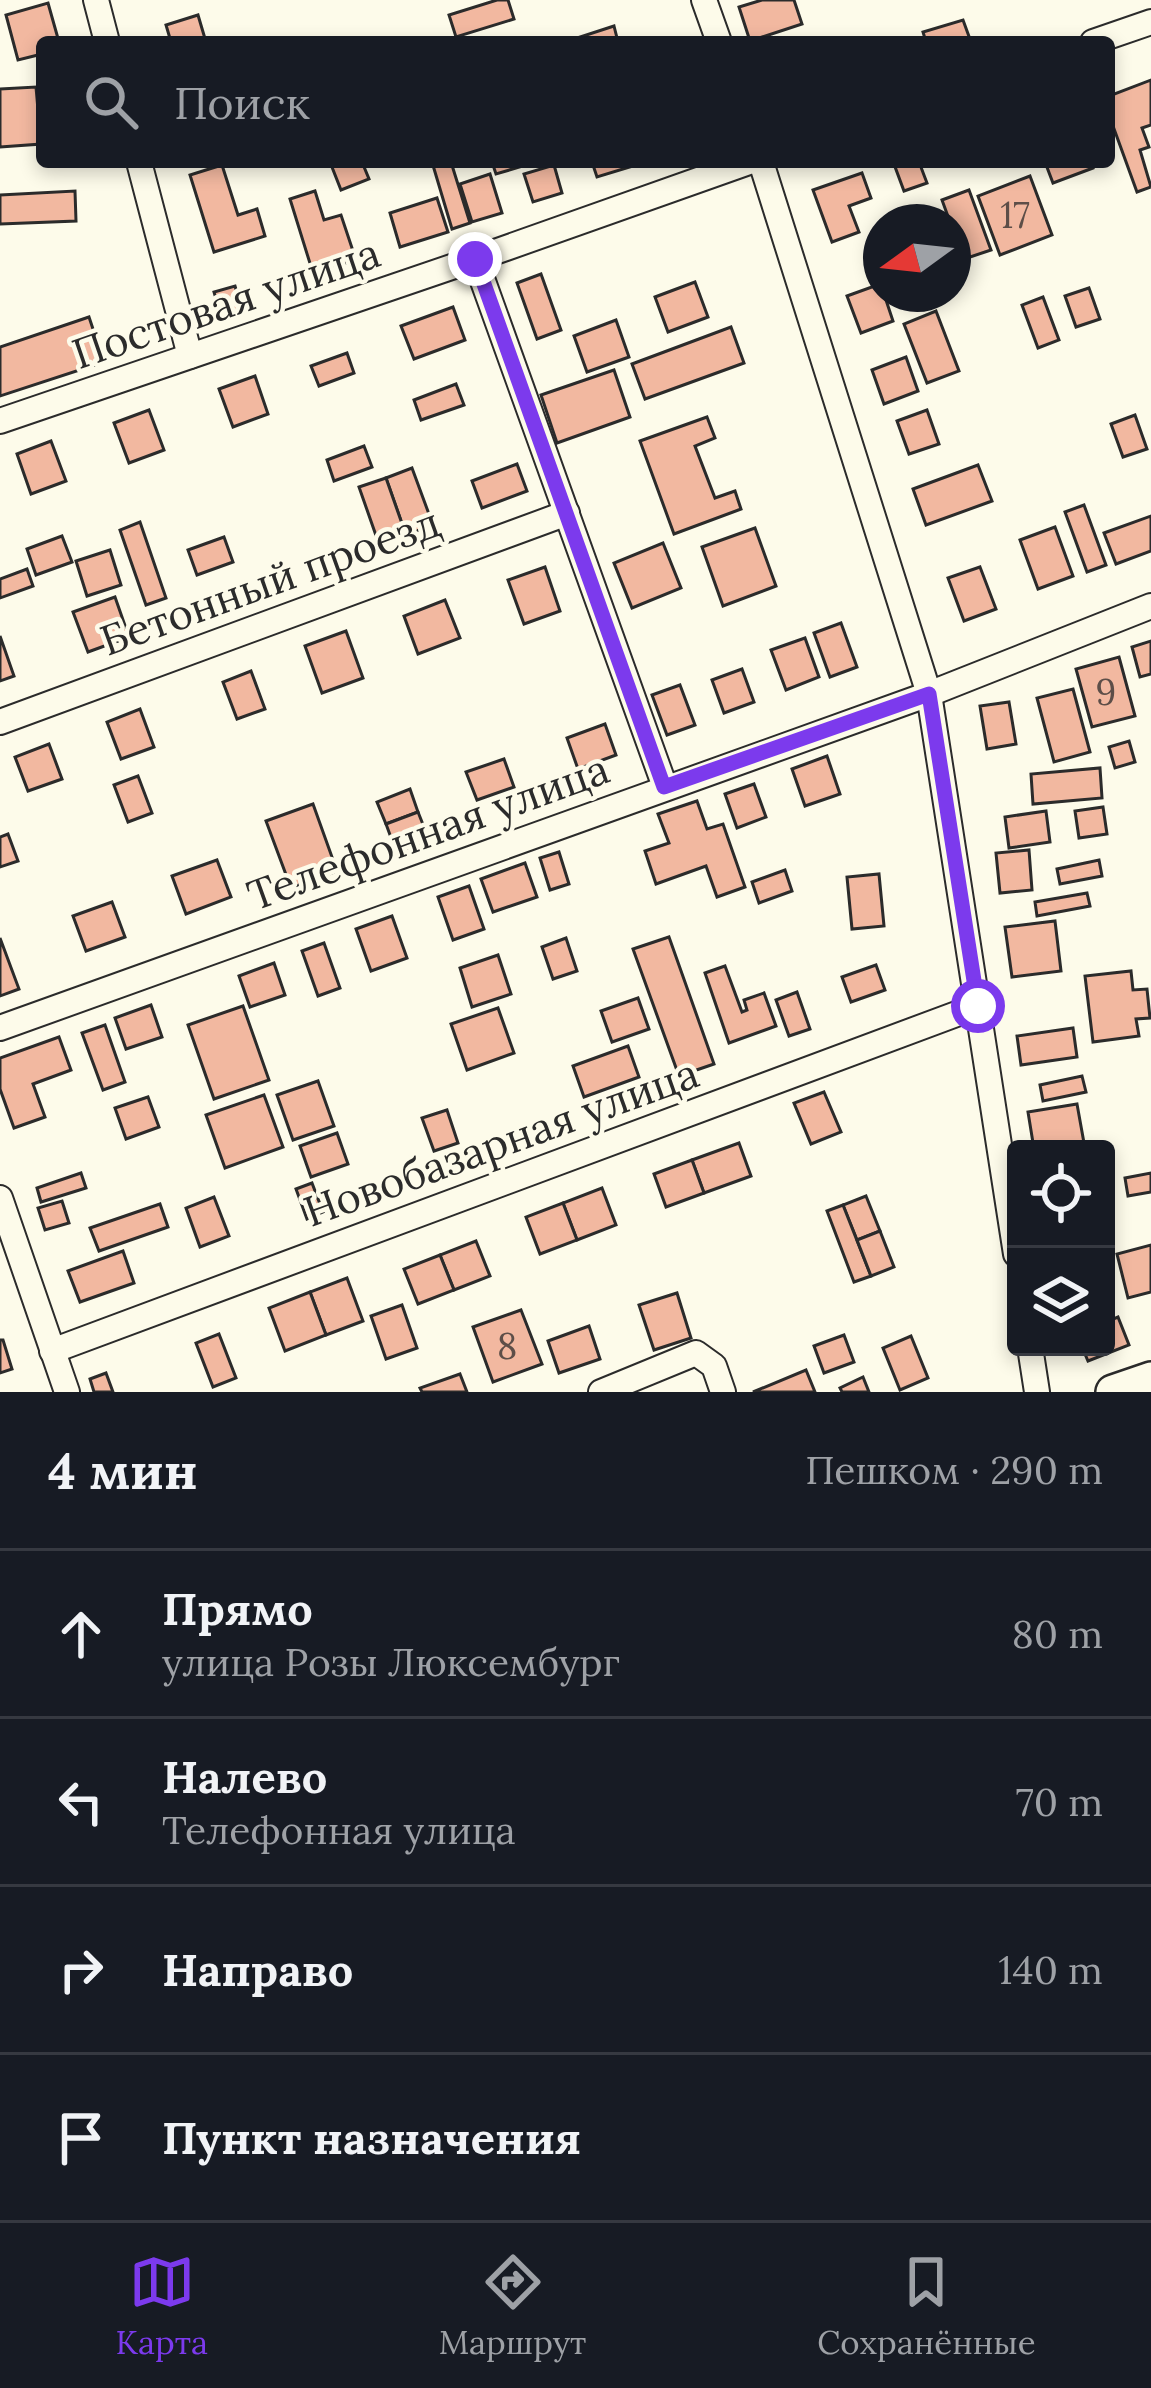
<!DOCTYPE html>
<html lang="ru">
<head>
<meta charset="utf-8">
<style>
	body { margin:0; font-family:Lora,serif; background:#242831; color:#f1f3f6 }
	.controls { position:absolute; right:36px; bottom:36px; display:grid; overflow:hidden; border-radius:12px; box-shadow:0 6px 18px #0003 }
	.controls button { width:108px; height:108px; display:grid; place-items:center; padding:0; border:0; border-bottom:3px solid #363941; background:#171b24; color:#f1f3f6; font:60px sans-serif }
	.compass { position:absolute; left:863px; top:204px; width:108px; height:108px; border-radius:50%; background:#171b24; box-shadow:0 6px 18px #0003; rotate:255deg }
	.stop { position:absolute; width:36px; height:36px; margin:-27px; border:9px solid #7c3aed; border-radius:50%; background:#fff }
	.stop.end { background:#7c3aed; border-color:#fff; box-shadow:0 3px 12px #0008 }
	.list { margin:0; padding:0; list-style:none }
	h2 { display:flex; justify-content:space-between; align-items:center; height:156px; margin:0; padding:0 48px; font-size:51px }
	h2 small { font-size:39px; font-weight:400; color:#9ea1a6 }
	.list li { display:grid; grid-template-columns:78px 1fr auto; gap:36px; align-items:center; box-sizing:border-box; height:168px; padding:0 48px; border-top:3px solid #363941 }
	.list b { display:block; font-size:45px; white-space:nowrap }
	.list p { margin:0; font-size:39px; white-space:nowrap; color:#9ea1a6 }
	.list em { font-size:39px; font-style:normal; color:#9ea1a6 }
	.icon { flex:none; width:66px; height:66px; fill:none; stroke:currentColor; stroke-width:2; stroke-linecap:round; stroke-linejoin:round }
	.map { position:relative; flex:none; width:1151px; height:1392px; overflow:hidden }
	.search { position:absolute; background:#171b24; box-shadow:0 6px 18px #0003; left:36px; right:36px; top:36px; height:132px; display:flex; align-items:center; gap:30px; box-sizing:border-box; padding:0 42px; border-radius:12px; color:#9ea1a6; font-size:45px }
	.sheet { height:828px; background:#171b24 }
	nav { display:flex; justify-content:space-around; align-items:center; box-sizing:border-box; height:168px; border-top:3px solid #363941; background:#171b24; font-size:33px; color:#9ea1a6 }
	nav a { display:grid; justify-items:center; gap:6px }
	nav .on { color:#7c3aed }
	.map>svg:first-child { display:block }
</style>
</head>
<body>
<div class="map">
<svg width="1151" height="1392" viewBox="0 0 1151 1392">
	<rect width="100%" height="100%" fill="#fdfbea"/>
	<g fill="#f2b8a0" stroke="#2b2b2b" stroke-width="3">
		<path d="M497,0h11l6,19 -58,18 -7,-22z"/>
		<path d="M762,0h32l8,24 -52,17 -11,-34z"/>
		<path d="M48,3l11,39h-17v12l-24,6 -12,-45z"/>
		<path d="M198,15l8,27h-35l-5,-17z"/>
		<path d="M963,20l8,22h-45l-3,-10z"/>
		<path d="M614,26l4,16h-40l-1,-4z"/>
		<path d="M1151,80v45l-9,3 7,19 -9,3 11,37 -14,5 -28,-77v-19z"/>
		<path d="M36,87l5,57 -41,3v-58z"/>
		<path d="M330,162h32l7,17 -28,11z"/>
		<path d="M432,162h19l19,61 -18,6z"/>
		<path d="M492,162h41v1l-37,11z"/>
		<path d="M592,162h54l-49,15z"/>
		<path d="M899,162h20l8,21 -23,8 -10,-27z"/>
		<path d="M1045,162h46l2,6 -40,15z"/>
		<path d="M222,165l16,50 19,-6 8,27 -51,16 -24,-77z"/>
		<path d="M554,165l8,28 -29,9 -9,-28z"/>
		<path d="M862,173l9,25 -22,8 10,26 -27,10 -19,-52z"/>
		<path d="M490,174l12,39 -30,9 -12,-38z"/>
		<path d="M1030,176l22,59 -52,20 -22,-59z"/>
		<path d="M969,190l22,60 -27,9 -11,-37h-3l-8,-22z"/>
		<path d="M75,191l1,30 -76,3v-29z"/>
		<path d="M315,191l9,29 17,-5 15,45 -43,13 -23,-74z"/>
		<path d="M437,198l11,34 -48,15 -10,-34z"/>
		<path d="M541,274l20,56 -24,9 -20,-56z"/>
		<path d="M695,282l13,35 -40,15 -13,-35z"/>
		<path d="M880,284l1,10h3l9,27 -32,12 -14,-37z"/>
		<path d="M235,286l7,24 -21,6 -7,-24z"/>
		<path d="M1089,288l11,31 -24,8 -11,-31z"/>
		<path d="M1043,297l16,43 -21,8 -16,-43z"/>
		<path d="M453,307l12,33 -51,19 -13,-33z"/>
		<path d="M936,311l23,60 -32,12 -23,-59z"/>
		<path d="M89,317l15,45 -104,34v-49z"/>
		<path d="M616,320l13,37 -42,15 -13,-36z"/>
		<path d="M731,327l13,36 -99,36 -13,-35z"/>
		<path d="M347,353l7,20 -35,13 -8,-20z"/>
		<path d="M906,357l12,34 -34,13 -12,-34z"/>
		<path d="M614,370l16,47 -73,26 -16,-48z"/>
		<path d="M255,376l13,38 -35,13 -14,-38z"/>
		<path d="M456,384l8,21 -43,15 -7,-20z"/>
		<path d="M149,410l15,40 -35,13 -15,-40z"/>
		<path d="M927,410l12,34 -30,10 -12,-33z"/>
		<path d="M1135,415l12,34 -24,8 -12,-33z"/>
		<path d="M707,417l8,21 -20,8 20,52 20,-7 6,18 -67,25 -34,-93z"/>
		<path d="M51,441l15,40 -35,13 -14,-40z"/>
		<path d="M364,446l8,21 -38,14 -7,-21z"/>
		<path d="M517,464l10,27 -45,17 -10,-27z"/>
		<path d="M978,465l14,36 -66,24 -13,-36z"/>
		<path d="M412,468l21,57 -27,10 -20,-57z"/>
		<path d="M386,478l20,57 -27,9 -20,-57z"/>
		<path d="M1084,505l22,60 -19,7 -22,-60z"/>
		<path d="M1151,516v35l-35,13 -12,-31z"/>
		<path d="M140,522l26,76 -20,7 -26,-75z"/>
		<path d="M1055,527l18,49 -35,13 -18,-49z"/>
		<path d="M755,528l21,58 -53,20 -21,-59z"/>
		<path d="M62,536l10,26 -36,13 -9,-26z"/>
		<path d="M224,537l9,25 -36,13 -9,-25z"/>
		<path d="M663,543l18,45 -49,20 -18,-45z"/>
		<path d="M110,550l11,35 -34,11 -11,-35z"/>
		<path d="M545,567l15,44 -36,13 -16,-44z"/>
		<path d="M980,567l16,42 -32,12 -16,-43z"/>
		<path d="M27,569l6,17 -33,12v-19z"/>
		<path d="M115,597l14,40 -41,15 -15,-40z"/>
		<path d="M445,600l15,38 -42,16 -14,-38z"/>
		<path d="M841,623l16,44 -27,10 -16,-44z"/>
		<path d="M346,631l17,47 -41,15 -17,-47z"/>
		<path d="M0,636l14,40 -14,5z"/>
		<path d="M805,638l14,39 -33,13 -15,-40z"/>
		<path d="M1151,641v33l-11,3 -8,-30z"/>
		<path d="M1119,657l16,59 -43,11 -16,-58z"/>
		<path d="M742,669l12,33 -30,11 -12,-33z"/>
		<path d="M251,671l14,38 -28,10 -14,-37z"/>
		<path d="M680,685l15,40 -28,10 -15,-40z"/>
		<path d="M1073,689l17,63 -36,10 -17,-64z"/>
		<path d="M1009,702l7,42 -29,5 -7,-43z"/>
		<path d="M140,709l14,38 -33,12 -14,-37z"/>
		<path d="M605,724l11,31 -38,14 -11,-31z"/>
		<path d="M1129,741l6,21 -20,6 -6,-21z"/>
		<path d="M49,744l13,35 -34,12 -13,-34z"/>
		<path d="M827,756l13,38 -35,12 -13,-37z"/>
		<path d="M504,759l10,28 -37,13 -11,-28z"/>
		<path d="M1100,768l2,30 -69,6 -2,-30z"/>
		<path d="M138,776l14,37 -24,9 -14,-37z"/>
		<path d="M754,784l12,33 -29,11 -12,-34z"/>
		<path d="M410,789l8,23 -32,12 -9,-22z"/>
		<path d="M697,801l10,28 16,-5 22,63 -28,10 -11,-31 -50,18 -11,-33 24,-8 -11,-29z"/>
		<path d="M313,804l24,67 -46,17 -25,-67z"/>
		<path d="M1103,807l4,27 -28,4 -4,-27z"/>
		<path d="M1046,811l4,31 -41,6 -4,-31z"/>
		<path d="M418,812l12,30 -33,12 -11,-30z"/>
		<path d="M8,834l10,27 -18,6v-30z"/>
		<path d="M1029,850l3,40 -32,3 -4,-40z"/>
		<path d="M559,852l10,32 -19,6 -10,-32z"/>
		<path d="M217,860l14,37 -45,17 -14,-38z"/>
		<path d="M1099,860l3,16 -42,8 -3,-15z"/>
		<path d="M525,863l12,34 -44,15 -12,-33z"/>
		<path d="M785,870l7,21 -33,12 -7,-21z"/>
		<path d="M879,874l5,52 -32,3 -5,-52z"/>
		<path d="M469,886l15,43 -31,11 -15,-43z"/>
		<path d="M1087,893l3,13 -53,10 -2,-14z"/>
		<path d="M112,902l13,35 -39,14 -13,-35z"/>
		<path d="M392,916l15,42 -36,13 -15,-42z"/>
		<path d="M1055,921l6,50 -49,6 -7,-50z"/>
		<path d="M669,937l45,127 -35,12 -46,-127z"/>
		<path d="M0,938l19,51 -19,7z"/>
		<path d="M566,938l11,33 -24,8 -11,-32z"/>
		<path d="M324,943l16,45 -22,8 -16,-45z"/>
		<path d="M498,955l13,39 -39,13 -12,-39z"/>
		<path d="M274,963l11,32 -35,12 -11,-31z"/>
		<path d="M876,965l9,25 -34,12 -9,-25z"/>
		<path d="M725,966l17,46 5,-2 -3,-10 20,-7 12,33 -47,17 -24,-70z"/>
		<path d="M1131,971l2,19 14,-1 3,29 -14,1 3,17 -46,6 -8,-66z"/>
		<path d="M797,992l13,37 -21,7 -13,-36z"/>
		<path d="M638,998l11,31 -37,13 -11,-31z"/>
		<path d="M151,1005l11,32 -36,12 -11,-31z"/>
		<path d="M243,1006l26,74 -55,19 -26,-74z"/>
		<path d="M498,1008l16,45 -47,17 -16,-46z"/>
		<path d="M105,1025l20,57 -22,8 -21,-57z"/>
		<path d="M1073,1028l4,29 -56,8 -4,-29z"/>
		<path d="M59,1037l12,33 -38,14 12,33 -31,11 -14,-39v-31z"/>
		<path d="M628,1046l11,31 -55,20 -11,-31z"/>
		<path d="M1082,1076l4,16 -43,9 -3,-16z"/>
		<path d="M318,1081l16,45 -41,14 -16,-45z"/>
		<path d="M824,1092l17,40 -30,12 -17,-41z"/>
		<path d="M264,1095l19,52 -58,21 -19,-53z"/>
		<path d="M148,1097l11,30 -33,12 -11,-31z"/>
		<path d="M1077,1104l7,39 -50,6 -6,-37z"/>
		<path d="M447,1110l11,33 -24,8 -12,-33z"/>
		<path d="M337,1133l11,31 -37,13 -11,-31z"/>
		<path d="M739,1143l12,33 -47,17 -12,-33z"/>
		<path d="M692,1160l12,33 -38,14 -12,-33z"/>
		<path d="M81,1173l5,15 -45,14 -4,-14z"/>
		<path d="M1151,1173v19l-23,4 -3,-18z"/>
		<path d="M312,1183l11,29 -16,7 -11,-30z"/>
		<path d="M602,1188l14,37 -39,15 -14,-37z"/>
		<path d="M866,1196l14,35 -23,9 -14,-35z"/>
		<path d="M214,1197l15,39 -29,11 -14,-39z"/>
		<path d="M62,1201l7,22 -24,7 -7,-22z"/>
		<path d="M563,1203l14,37 -37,14 -14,-37z"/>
		<path d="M160,1204l8,23 -69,24 -9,-23z"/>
		<path d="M843,1205l28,71 -17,6 -27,-71z"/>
		<path d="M880,1231l14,36 -23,9 -14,-36z"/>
		<path d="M476,1241l14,35 -36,14 -14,-35z"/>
		<path d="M1151,1245v47l-23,6 -11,-44z"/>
		<path d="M123,1251l11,32 -54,19 -12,-31z"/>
		<path d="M440,1255l14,35 -36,14 -14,-35z"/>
		<path d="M347,1278l16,43 -37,14 -16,-43z"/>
		<path d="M310,1292l16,43 -41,16 -16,-43z"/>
		<path d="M677,1293l14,45 -37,12 -15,-45z"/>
		<path d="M402,1305l15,43 -31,11 -15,-43z"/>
		<path d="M521,1310l21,54 -49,18 -20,-55z"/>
		<path d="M1118,1317l11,28 -41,16 -6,-14h24v-25z"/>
		<path d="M589,1326l11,33 -41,14 -11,-32z"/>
		<path d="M219,1334l17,44 -23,9 -17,-44z"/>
		<path d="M844,1335l10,27 -30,11 -10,-27z"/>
		<path d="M911,1336l17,42 -28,12 -17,-42z"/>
		<path d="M0,1340h3l9,29 -12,4z"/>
		<path d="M806,1370l9,22h-62z"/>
		<path d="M106,1373l7,19h-19l-4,-13z"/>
		<path d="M460,1374l7,18h-45l-2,-4z"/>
		<path d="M863,1377l6,15h-27l-2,-4z"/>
	</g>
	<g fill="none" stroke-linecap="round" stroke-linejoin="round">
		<g stroke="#2b2b2b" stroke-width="28">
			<g id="street">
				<path d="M96,0l11,42"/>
				<path d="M704,0l15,42"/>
				<path d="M1093,42l58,-20"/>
				<path d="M139,162l51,194"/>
				<path d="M761,162l168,532 87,560"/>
				<path d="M475,259l190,528"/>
				<path d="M0,421l475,-162 274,-97"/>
				<path d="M0,722l567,-209"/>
				<path d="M0,1028l929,-334 222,-88"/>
				<path d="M0,1198l67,194"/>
				<path d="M1030,1347l7,45"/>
				<path d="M52,1351l926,-345"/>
				<path d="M601,1392l95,-39 18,13 9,26"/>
			</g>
		</g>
		<g stroke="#2b2b2b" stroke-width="38">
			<path id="secondary" d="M1113,1392l38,-13"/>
		</g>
		<use href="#street" stroke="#fdfbea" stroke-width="24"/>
		<use href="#secondary" stroke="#fdfbea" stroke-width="33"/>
	</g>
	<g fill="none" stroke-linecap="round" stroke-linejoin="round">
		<path stroke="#7c3aed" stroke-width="15" d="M475,259l189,528 265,-93 49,312"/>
	</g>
	<g text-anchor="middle" stroke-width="9" stroke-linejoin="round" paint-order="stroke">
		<g font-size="36" fill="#5d4e48">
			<text x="1015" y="228">17</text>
			<text x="1106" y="705">9</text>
			<text x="507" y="1359">8</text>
		</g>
		<g font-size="42" fill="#2b2b2b" stroke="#fdfbea">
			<text transform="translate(226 303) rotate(-19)" y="15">Постовая улица</text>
			<text transform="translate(270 581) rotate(-20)" y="15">Бетонный проезд</text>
			<text transform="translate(428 832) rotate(-20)" y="15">Телефонная улица</text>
			<text transform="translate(501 1142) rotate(-20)" y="15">Новобазарная улица</text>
		</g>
	</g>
</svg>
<div class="controls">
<button><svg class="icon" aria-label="locate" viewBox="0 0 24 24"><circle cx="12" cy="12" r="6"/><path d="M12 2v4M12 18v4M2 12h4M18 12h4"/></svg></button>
<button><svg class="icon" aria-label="layers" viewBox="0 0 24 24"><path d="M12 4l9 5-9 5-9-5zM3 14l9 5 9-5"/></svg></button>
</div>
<svg class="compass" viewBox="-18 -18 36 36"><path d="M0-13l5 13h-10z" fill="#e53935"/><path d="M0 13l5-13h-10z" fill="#9ea1a6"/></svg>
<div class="stop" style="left:978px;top:1006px"></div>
<div class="stop end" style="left:475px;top:259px"></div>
<div class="search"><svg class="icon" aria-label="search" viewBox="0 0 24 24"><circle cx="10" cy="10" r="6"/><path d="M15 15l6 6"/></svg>Поиск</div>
</div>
<section class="sheet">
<h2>4 мин<small>Пешком · 290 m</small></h2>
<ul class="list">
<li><svg class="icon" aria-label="ahead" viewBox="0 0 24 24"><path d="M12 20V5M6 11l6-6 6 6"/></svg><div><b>Прямо</b><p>улица Розы Люксембург</p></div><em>80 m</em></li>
<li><svg class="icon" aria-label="left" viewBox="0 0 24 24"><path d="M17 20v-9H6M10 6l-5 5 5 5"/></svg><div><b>Налево</b><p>Телефонная улица</p></div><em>70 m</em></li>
<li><svg class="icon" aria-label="right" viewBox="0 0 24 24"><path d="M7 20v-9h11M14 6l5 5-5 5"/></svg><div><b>Направо</b></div><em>140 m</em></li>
<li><svg class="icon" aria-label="arrive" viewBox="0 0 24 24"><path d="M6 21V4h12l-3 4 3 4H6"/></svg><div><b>Пункт назначения</b></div></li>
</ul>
</section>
<nav>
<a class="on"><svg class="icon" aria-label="map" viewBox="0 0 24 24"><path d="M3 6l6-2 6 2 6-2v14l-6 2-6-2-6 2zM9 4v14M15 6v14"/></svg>Карта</a>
<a><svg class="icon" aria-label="directions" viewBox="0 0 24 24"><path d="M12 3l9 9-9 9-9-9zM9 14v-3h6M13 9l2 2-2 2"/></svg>Маршрут</a>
<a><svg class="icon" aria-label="saved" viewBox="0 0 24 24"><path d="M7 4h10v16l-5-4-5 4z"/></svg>Сохранённые</a>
</nav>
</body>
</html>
